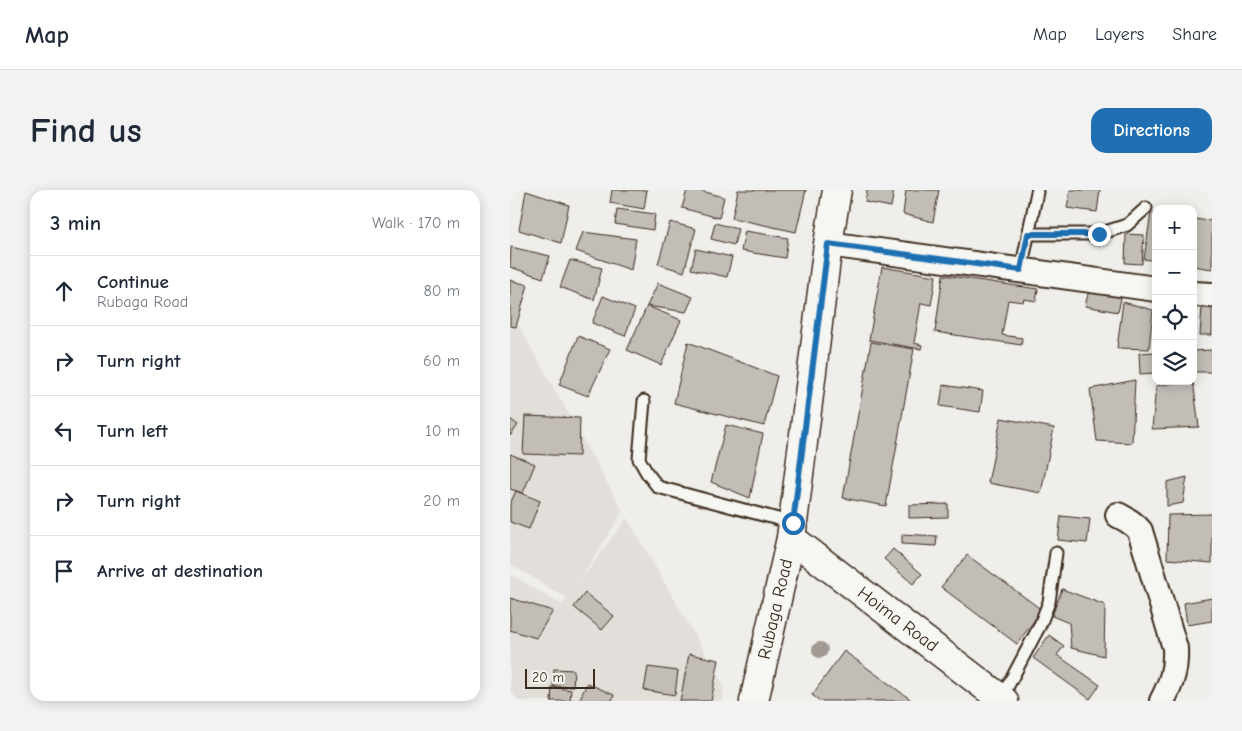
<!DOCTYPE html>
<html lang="en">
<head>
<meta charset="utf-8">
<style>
	body { margin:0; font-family:"Comic Neue",sans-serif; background:#f2f2f3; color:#1f2937 }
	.controls { position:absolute; right:15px; top:15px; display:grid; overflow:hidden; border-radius:10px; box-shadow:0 2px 12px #0003 }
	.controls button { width:45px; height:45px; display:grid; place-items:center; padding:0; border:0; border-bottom:1px solid #e0e1e3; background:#fff; color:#1f2937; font:25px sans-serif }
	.scale { position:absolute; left:15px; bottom:12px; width:70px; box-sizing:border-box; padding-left:5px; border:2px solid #3b2a1e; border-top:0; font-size:14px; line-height:18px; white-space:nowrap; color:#3b2a1e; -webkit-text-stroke:4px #f6f6f2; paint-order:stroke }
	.stop { position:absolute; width:15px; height:15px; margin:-11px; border:4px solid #1f6fb2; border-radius:50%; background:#fff }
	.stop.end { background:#1f6fb2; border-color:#fff; box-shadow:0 1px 5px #0008 }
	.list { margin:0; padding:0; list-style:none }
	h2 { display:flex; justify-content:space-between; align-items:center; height:65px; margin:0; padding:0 20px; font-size:21px }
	h2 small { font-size:16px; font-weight:400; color:#747a83 }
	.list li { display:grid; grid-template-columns:32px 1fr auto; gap:15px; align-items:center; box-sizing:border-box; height:70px; padding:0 20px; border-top:1px solid #e0e1e3 }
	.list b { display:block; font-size:19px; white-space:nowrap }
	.list p { margin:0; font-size:16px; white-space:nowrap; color:#747a83 }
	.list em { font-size:16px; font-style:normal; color:#747a83 }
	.icon { flex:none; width:28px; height:28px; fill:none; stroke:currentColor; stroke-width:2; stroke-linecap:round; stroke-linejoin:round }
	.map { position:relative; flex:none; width:702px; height:511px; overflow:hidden; border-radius:15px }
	header { display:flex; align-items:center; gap:30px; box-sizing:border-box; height:70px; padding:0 25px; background:#fff; border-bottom:1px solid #e0e1e3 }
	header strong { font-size:24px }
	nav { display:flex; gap:28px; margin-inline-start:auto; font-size:18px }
	.intro { display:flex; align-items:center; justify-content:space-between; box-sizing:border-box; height:120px; padding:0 30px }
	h1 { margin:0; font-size:35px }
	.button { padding:12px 22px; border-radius:15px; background:#1f6fb2; color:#fff; font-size:18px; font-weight:700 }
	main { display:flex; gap:30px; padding:0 30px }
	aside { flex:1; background:#fff; border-radius:15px; box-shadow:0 2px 12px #0003 }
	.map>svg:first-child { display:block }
</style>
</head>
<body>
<header>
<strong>Map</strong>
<nav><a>Map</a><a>Layers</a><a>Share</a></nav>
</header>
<div class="intro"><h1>Find us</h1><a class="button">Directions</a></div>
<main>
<aside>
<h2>3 min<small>Walk · 170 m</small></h2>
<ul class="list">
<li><svg class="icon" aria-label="ahead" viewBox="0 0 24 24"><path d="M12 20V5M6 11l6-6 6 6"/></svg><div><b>Continue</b><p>Rubaga Road</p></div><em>80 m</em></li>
<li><svg class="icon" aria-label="right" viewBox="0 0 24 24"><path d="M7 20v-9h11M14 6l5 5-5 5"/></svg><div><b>Turn right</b></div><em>60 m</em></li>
<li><svg class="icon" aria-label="left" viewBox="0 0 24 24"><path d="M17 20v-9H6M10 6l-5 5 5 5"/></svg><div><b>Turn left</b></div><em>10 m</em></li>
<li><svg class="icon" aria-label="right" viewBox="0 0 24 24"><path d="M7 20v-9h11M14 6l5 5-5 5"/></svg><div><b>Turn right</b></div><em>20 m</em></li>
<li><svg class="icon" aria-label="arrive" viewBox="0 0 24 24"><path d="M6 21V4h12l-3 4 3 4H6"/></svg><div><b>Arrive at destination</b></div></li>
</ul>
</aside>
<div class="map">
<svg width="702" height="511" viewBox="0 0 702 511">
	<rect width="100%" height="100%" fill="#efeeea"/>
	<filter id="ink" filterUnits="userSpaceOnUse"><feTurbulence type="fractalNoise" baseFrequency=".02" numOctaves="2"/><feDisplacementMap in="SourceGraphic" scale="10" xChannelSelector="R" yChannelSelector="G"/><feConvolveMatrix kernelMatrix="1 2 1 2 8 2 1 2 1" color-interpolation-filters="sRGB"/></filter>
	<g filter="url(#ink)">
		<path fill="#e2dfdb" d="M0,120l113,201 -44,71 48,-64 97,167 -2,16h-212v-127l52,31 5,-7 -57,-34z"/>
		<g fill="#c2bdb7" stroke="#3b2a1e">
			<path d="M102,0h35l-3,19 -34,-6z"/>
			<path d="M177,0h10l27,7 -5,21 -37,-10z"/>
			<path d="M228,0h68l-10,42 -64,-14z"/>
			<path d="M357,0h27l-3,17 -26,-5z"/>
			<path d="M396,0h33l-6,32 -30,-8z"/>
			<path d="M560,0h30l-3,22 -30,-4z"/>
			<path d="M16,1l43,14 -8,38 -42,-13z"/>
			<path d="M107,19l38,5 -2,16 -38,-6z"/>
			<path d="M641,23h5v48l-12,-2z"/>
			<path d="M683,29l19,2v48l-19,-3z"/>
			<path d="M160,32l26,7 -12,43 -26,-8z"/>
			<path d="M205,33l23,6 -4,16 -23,-6z"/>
			<path d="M235,41l43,7 -3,20 -44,-7z"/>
			<path d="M73,42l53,7 -5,31 -55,-19z"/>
			<path d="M616,44l18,1 -2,29 -17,-1z"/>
			<path d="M1,57l39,9 -7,22 -33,-11z"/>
			<path d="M186,59l36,8 -5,20 -36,-8z"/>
			<path d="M60,70l32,8 -8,32 -34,-13z"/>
			<path d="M372,77l54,9 -5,29 -10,-2 -7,40 8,2 -1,4 -52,-9z"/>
			<path d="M433,85l95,14 -2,12 -12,-2 -1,3 -15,-2 -6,35 20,3 -1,7 -86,-13z"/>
			<path d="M0,90l18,5 -12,42 -6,-1z"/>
			<path d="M148,93l35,14 -7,15 -39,-6z"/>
			<path d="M598,97l15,3 -5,22 -33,-6 4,-16 17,4z"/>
			<path d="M93,106l32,13 -10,27 -33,-13z"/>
			<path d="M613,112l30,8 -4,39 -32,-1z"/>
			<path d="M137,116l34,14 -20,45 -34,-15z"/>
			<path d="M692,117h10v28h-12z"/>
			<path d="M68,146l32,13 -22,47 -29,-11z"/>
			<path d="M178,152l89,34 -13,50 -90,-23z"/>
			<path d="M361,152l43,7 -28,157 -43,-8z"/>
			<path d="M702,160v22h-19v-21z"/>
			<path d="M646,162v21l-16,1 -1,-21z"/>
			<path d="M625,190l-3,63 -35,-2 -7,-52z"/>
			<path d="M683,190l6,47 -47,2 4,-43 29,-5h8z"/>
			<path d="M433,195l40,6 -3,21 -40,-6z"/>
			<path d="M15,226l55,2 -1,38 -56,-2z"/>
			<path d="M491,228l53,10 -13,65 -53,-10z"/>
			<path d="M0,229l8,6 -8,11z"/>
			<path d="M216,235l37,9 -13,64 -39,-16z"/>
			<path d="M0,264l25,10 -12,29 -13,-4z"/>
			<path d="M677,287l-4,26 -16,3v-24z"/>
			<path d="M6,301l24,10 -11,28 -19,-7v-18z"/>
			<path d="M438,314v13l-39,1v-13z"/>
			<path d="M702,324v49l-45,-4 1,-44z"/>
			<path d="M551,326l29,3 -3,24 -29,-3z"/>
			<path d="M392,344l35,2 -1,10 -34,-2z"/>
			<path d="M383,359l29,25 -9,10 -29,-25z"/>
			<path d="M457,365l75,55 -25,34 -76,-57z"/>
			<path d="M552,399l43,16 -1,51 -33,-8 -2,-25 -17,-7z"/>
			<path d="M75,403l29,23 -12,14 -28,-23z"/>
			<path d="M0,408l43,13 -17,27 -26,-8z"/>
			<path d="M702,408v23l-25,4 -3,-22z"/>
			<path d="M539,445l15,11 -7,9 43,30 -10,14 -57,-41z"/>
			<path d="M334,461l66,48 -1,2h-89l-8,-6z"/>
			<path d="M179,464l30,6 -8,41h-31z"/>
			<path d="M138,477l30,4 -3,24 -31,-5z"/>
			<path d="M44,479l20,1 -1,17 -20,-1z"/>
			<path d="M77,493l27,12 -2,6h-33z"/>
			<path d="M42,497l19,3 -1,11h-19z"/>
		</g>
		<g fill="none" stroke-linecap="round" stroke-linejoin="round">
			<g stroke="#3b2a1e" stroke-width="15">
				<g id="lane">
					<path d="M518,44h71l28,-9 19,-17"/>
					<path d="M511,80l16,-78"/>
					<path d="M134,211l-5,58 8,14 11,14 135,36"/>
					<path d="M491,509l39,-74 9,-23 7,-49"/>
				</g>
			</g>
			<g stroke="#3b2a1e" stroke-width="28">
				<g id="street">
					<path d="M318,54l328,45"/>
					<path d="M683,104l19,1"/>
					<path d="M608,325c9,5 16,8 22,16l35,117c1,21 -3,34 -13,53"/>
				</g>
			</g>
			<g stroke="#3b2a1e" stroke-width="31">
				<g id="secondary">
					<path d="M281,348l213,163"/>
					<path d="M244,511l37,-163 37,-294 9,-54"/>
				</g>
			</g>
			<use href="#lane" stroke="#f6f6f2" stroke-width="11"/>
			<use href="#street" stroke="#f6f6f2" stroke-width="24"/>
			<use href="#secondary" stroke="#f6f6f2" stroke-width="28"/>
		</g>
		<circle fill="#a19992" cx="310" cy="460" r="8"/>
	</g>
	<g fill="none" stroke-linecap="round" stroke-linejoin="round" filter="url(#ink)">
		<path stroke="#1f6fb2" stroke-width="6" d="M283,333l35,-279 193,26 7,-36h71"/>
	</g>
	<g text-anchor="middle" stroke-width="4.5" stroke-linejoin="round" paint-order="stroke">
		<g font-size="18" fill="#3b2a1e" stroke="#f6f6f2">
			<text transform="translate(265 419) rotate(-77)" y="6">Rubaga Road</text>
			<text transform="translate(388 429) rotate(37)" y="6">Hoima Road</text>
		</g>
	</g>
</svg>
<div class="controls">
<button>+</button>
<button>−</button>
<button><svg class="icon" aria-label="locate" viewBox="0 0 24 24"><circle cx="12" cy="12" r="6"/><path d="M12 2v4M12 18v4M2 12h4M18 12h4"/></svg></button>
<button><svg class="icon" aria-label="layers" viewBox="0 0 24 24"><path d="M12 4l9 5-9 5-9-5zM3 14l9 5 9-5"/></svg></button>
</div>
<div class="scale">20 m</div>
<div class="stop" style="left:283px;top:333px"></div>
<div class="stop end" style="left:589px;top:44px"></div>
</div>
</main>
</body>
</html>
